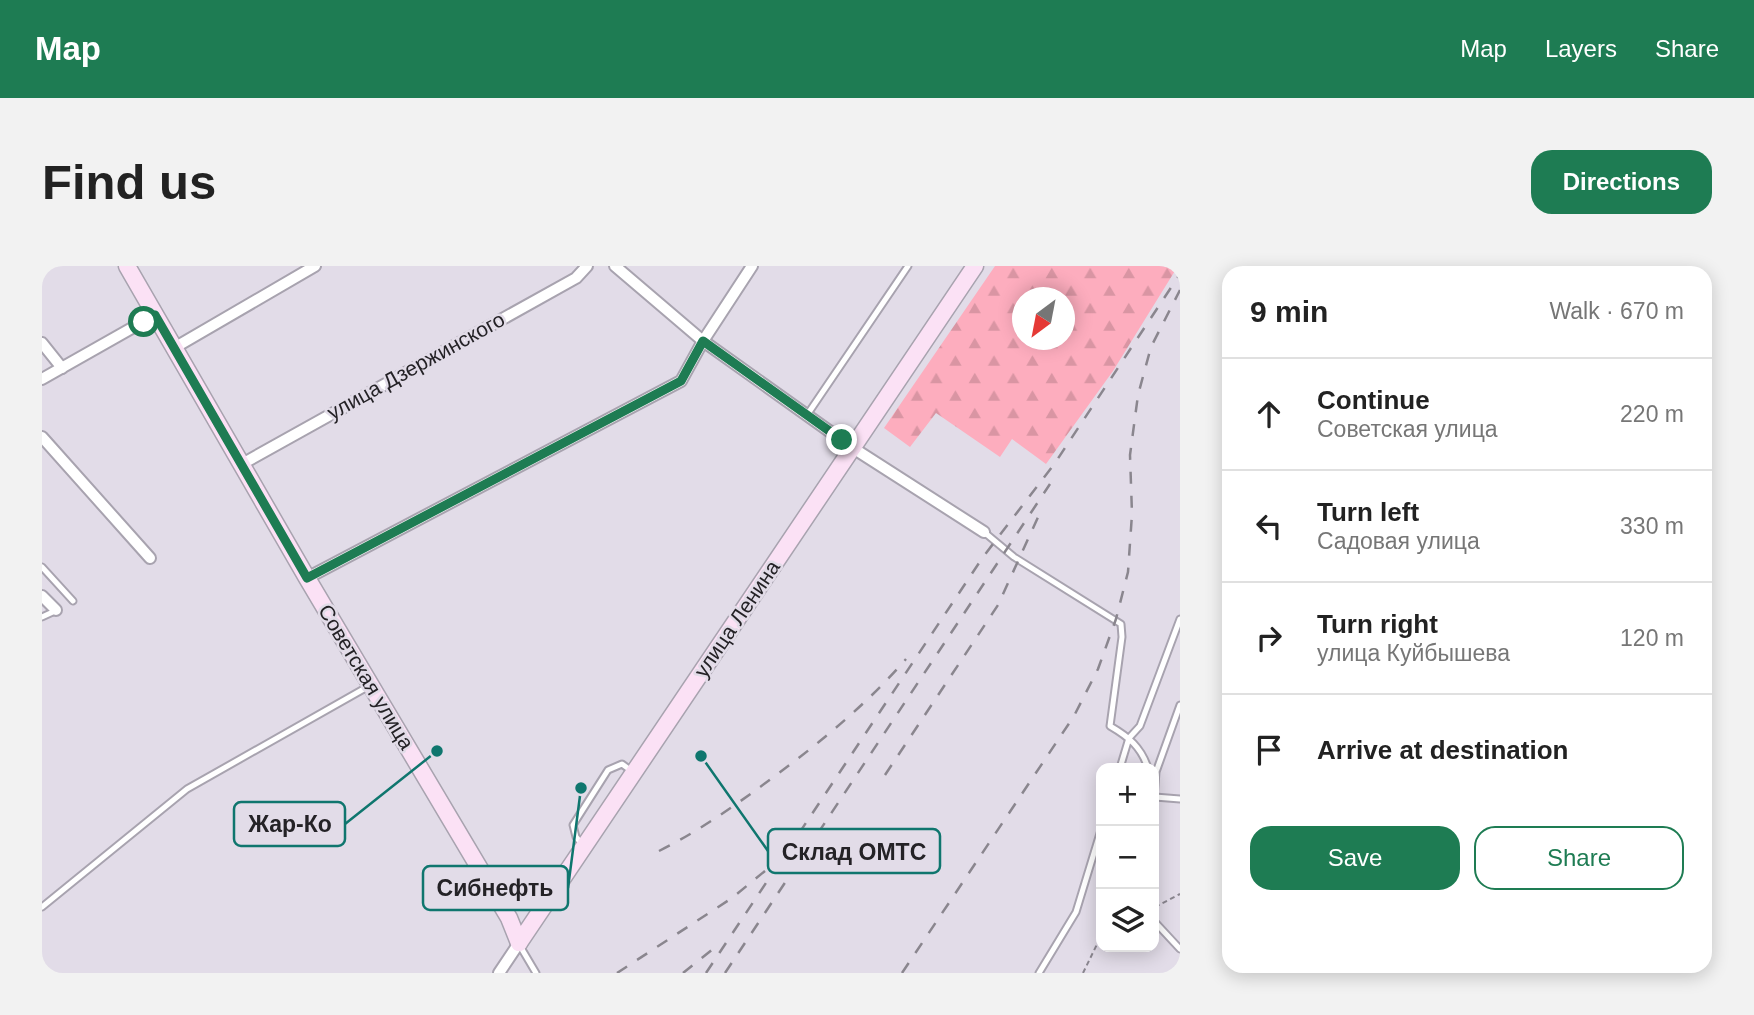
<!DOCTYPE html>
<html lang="en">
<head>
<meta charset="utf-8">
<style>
	body { margin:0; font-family:Arial,sans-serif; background:#f2f2f2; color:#222 }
	.controls { position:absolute; right:21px; bottom:21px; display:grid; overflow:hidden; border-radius:14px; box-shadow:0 4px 18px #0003 }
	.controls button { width:63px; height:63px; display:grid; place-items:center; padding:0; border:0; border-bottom:2px solid #e0e0e0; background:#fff; color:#222; font:35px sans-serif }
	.compass { position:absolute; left:970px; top:21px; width:63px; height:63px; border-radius:50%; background:#fff; box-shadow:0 4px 18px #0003; rotate:212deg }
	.stop { position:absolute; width:21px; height:21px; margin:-16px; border:5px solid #1e7c53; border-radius:50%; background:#fff }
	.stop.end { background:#1e7c53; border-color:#fff; box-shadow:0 2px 7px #0008 }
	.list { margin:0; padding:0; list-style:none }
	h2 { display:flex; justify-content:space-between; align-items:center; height:91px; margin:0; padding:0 28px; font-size:30px }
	h2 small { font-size:23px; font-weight:400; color:#767676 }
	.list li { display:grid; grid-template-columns:46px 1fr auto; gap:21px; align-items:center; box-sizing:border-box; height:112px; padding:0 28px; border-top:2px solid #e0e0e0 }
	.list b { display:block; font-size:26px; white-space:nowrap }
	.list p { margin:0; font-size:23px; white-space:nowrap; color:#767676 }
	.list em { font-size:23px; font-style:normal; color:#767676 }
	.actions { display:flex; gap:14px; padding:21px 28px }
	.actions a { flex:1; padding:16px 0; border:2px solid #1e7c53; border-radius:21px; text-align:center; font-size:24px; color:#1e7c53 }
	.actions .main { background:#1e7c53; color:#fff }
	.icon { flex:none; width:38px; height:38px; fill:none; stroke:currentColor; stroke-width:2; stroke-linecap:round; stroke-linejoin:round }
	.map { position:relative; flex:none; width:1138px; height:707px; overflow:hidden; border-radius:21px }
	header { display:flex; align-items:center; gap:42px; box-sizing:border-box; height:98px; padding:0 35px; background:#1e7c53; color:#fff }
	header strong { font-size:33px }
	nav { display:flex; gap:38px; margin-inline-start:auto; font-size:24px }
	.intro { display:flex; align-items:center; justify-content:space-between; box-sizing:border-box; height:168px; padding:0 42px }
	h1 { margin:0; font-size:49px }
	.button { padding:18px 32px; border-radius:21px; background:#1e7c53; color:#fff; font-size:24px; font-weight:700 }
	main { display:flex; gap:42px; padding:0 42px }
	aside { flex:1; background:#fff; border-radius:21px; box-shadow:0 4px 18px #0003 }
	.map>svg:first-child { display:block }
</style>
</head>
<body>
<header>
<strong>Map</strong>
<nav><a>Map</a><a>Layers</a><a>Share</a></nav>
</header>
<div class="intro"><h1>Find us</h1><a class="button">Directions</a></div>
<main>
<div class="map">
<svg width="1138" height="707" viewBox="0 0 1138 707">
	<defs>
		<pattern id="forest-firs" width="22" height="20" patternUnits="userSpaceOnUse" patternTransform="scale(1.75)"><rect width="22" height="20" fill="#fdadbe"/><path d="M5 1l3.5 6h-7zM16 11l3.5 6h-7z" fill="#d995a3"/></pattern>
	</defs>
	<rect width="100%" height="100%" fill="#e2dce8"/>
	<path fill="url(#forest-firs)" fill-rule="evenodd" d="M953,0h183l-65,105 -67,93 -34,-25 -12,18 -64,-44 -26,34 -26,-19zM981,32h42v42h-42z"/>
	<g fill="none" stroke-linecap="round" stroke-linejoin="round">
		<g stroke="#a8a3af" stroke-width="9">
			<g id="lane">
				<path d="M765,149l101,-149"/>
				<path d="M942,266l30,25 107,67 1,13 -12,89c19,11 31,21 38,42"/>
				<path d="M0,301l31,34"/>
				<path d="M0,351l13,-6"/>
				<path d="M1078,502l9,-30 11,-12 40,-107"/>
				<path d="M1113,531l25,2"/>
				<path d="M1112,532l2,-26 24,-67"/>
				<path d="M540,578l-6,-7 -3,-12 35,-55 14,-6 11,8"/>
				<path d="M0,641l145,-118 182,-103"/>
				<path d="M1112,655l26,28"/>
				<path d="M478,680l16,27"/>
				<path d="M997,707l37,-61 25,-82"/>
			</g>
		</g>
		<g stroke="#a8a3af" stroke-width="14">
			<g id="street">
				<path d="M573,0l88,75 150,107 131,84"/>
				<path d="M0,77l20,25"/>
				<path d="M132,82l141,-82"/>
				<path d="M0,113l113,-64"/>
				<path d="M0,171l108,121"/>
				<path d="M200,198l334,-186 11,-12"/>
				<path d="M265,312l374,-197 22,-40 49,-75"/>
				<path d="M0,330l14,14"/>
				<path d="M457,707l20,-30"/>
			</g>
		</g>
		<g stroke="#a8a3af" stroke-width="19">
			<g id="secondary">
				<path d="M85,0l180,312 202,340 10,25"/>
				<path d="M477,677l456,-677"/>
			</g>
		</g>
		<g stroke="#89858e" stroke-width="2" stroke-dasharray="5 3.5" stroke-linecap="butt">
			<path d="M1112,639l4,9"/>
			<path d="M1113,641l25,-13"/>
			<path d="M1041,707l18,-37"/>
		</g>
		<use href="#lane" stroke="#fff" stroke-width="5"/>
		<use href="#street" stroke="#fff" stroke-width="10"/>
		<use href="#secondary" stroke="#fbe1f5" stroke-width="16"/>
		<g stroke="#8a868e" stroke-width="2.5" stroke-dasharray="12 12" stroke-linecap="butt">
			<path d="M843,509l113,-170 41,-90"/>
			<path d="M617,585c42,-21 78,-47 116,-75 47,-35 93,-73 131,-117"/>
			<path d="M575,707l115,-75 39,-32"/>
			<path d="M641,707l35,-28"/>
			<path d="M664,707l277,-416 72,-94 125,-189"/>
			<path d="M683,707l325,-489"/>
			<path d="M860,707l172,-257 24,-47 18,-50 12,-47 4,-58 -2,-59 8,-60 13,-48 29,-57"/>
		</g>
	</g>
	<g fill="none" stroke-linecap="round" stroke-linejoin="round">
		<path stroke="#1e7c53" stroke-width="9" d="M102,56l11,-7 152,263 374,-197 22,-40 139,99"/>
	</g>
	<g text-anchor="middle" stroke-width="5" stroke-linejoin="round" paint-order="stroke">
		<g font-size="21" fill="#242226" stroke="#e2dce8">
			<text transform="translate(374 100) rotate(-29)" y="7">улица Дзержинского</text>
			<text transform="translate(695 353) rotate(-56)" y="7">улица Ленина</text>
			<text transform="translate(324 411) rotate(59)" y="7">Советская улица</text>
		</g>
	</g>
	<path fill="none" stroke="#0f766e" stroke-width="2.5" d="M395 485L303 558M659 490L726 585M539 522L526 622"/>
	<g fill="#0f766e" stroke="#e2dce8" stroke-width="2.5">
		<circle cx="395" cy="485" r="7"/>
		<circle cx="659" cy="490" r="7"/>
		<circle cx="539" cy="522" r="7"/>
	</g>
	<g fill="#e2dce8" stroke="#0f766e" stroke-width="2.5">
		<rect x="192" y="536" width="111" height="44" rx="7"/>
		<rect x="726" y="563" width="172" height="44" rx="7"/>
		<rect x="381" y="600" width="145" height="44" rx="7"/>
	</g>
	<g font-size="23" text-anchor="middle" font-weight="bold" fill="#242226">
		<text x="248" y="566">Жар-Ко</text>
		<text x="812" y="594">Склад ОМТС</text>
		<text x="453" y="630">Сибнефть</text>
	</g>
</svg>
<div class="controls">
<button>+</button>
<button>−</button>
<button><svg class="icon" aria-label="layers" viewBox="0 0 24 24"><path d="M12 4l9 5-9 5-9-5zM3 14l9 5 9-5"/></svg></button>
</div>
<svg class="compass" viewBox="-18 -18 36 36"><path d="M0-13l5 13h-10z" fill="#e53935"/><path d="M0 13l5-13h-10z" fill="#767676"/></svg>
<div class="stop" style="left:102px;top:56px"></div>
<div class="stop end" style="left:800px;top:174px"></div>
</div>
<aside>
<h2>9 min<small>Walk · 670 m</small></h2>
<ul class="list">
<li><svg class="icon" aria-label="ahead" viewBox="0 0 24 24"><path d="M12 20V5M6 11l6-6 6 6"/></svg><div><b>Continue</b><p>Советская улица</p></div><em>220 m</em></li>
<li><svg class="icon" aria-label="left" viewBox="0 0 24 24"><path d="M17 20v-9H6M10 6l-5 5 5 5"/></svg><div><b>Turn left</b><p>Садовая улица</p></div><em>330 m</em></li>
<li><svg class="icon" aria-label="right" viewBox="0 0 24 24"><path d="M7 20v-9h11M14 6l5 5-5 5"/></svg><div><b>Turn right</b><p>улица Куйбышева</p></div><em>120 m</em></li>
<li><svg class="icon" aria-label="arrive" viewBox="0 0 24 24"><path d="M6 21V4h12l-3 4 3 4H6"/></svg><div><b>Arrive at destination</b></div></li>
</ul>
<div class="actions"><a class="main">Save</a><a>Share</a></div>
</aside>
</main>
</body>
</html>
